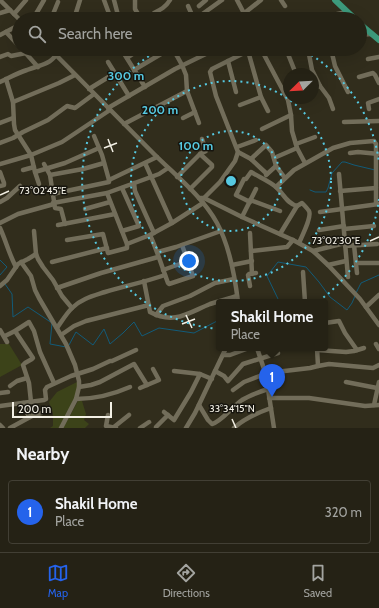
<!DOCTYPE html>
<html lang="en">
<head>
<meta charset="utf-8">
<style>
	body { margin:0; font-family:Cabin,sans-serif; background:#312f22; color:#f1f3f6 }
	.compass { position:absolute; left:283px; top:68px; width:36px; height:36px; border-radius:50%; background:#252215; box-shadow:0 4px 16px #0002; rotate:246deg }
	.scale { position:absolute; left:12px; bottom:10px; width:100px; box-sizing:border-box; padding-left:4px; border:2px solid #f3f0e5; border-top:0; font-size:11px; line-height:14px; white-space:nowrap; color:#f3f0e5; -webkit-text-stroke:3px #17150e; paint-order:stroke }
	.you { position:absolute; left:189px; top:261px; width:14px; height:14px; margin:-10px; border:3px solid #fff; border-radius:50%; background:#1a73e8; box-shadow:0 0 0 6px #1a73e833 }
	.badge { display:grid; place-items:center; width:26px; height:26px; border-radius:50%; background:#2563eb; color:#fff; font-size:13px; font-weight:700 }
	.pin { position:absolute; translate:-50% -33px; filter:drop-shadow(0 1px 2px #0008) }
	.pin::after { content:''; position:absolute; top:21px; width:14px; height:12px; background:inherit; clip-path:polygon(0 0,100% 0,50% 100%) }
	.popup { position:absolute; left:216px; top:299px; width:112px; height:52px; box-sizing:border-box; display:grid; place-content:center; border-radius:4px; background:#252215; filter:drop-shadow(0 1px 3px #0005); font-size:13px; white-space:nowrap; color:#a3a4a0 }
	.popup b { font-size:15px; color:#f1f3f6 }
	.popup::after { content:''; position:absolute; left:50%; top:100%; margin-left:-8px; border:8px solid transparent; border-top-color:#252215 }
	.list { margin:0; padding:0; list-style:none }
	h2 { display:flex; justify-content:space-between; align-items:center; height:52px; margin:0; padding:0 16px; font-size:17px }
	h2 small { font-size:13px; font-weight:400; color:#a3a4a0 }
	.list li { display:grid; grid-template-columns:26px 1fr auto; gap:12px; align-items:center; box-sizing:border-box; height:64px; margin:0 8px 8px; padding:0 8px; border:1px solid #423f34; border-radius:4px }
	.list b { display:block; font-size:15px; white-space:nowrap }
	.list p { margin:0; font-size:13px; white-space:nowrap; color:#a3a4a0 }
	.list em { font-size:13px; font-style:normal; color:#a3a4a0 }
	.icon { flex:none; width:22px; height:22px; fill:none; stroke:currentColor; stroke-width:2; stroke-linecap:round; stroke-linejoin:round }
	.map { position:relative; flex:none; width:379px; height:428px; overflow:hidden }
	.search { position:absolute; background:#252215; box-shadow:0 4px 16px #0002; left:12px; right:12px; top:12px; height:44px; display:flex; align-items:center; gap:10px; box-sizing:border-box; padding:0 14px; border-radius:22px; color:#a3a4a0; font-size:15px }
	.sheet { height:124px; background:#252215 }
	nav { display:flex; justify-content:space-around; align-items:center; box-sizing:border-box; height:56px; border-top:1px solid #423f34; background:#252215; font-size:11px; color:#a3a4a0 }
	nav a { display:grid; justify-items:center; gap:2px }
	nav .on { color:#2563eb }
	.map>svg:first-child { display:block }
</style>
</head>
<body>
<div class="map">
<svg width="379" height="428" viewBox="0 0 379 428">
	<rect width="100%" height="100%" fill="#312d1c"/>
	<g fill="#3c4319">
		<path d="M0,344h9l13,21 -22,12z"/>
		<path d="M79,381l-3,15 -16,32h-10l3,-2v-13l-4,-11 8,-10z"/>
		<path d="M78,401h4l4,13 -2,6 5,4 -4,4h-22z"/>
	</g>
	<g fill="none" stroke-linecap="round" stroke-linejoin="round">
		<g stroke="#125b79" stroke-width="1">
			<path d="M310,190l5,2h11l2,-4 4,-15 10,-11h3l9,3 21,5"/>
			<path d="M0,260l7,7 -7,8"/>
			<path d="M5,284l7,10 1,23 15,-10 24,16 -2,21 16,3"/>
			<path d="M356,293l5,-10 18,-8"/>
			<path d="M278,302l1,-1 -12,-25 11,-14 28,5 13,15 11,15 17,13 5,-7 3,-7"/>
			<path d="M69,345l7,-13 17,13 11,-16 6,15 13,-11 11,-11 8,14 17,-8 35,5 25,-13"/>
		</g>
		<g stroke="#726d5a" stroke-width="4.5">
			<path d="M0,0l19,19"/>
			<path d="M104,0l7,19"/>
			<path d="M114,0l5,19"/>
			<path d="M135,0v9l6,10"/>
			<path d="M237,0l10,19"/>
			<path d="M281,0l4,6"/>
			<path d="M188,6l4,9 4,2 1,2"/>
			<path d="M199,6l7,-6"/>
			<path d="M0,13l10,-3"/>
			<path d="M14,14l12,-14"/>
			<path d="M201,15l21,-15"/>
			<path d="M323,17l24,-5"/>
			<path d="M33,19l11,-19"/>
			<path d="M51,19l7,-17"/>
			<path d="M74,19l6,-19"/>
			<path d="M156,19l-3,-5 1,-1c6,-3 12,-6 16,-13"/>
			<path d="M237,19l24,-19"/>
			<path d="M6,32l13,14"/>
			<path d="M0,35l19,-10"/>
			<path d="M360,35l11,-1"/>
			<path d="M22,49l16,18"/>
			<path d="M50,49c35,35 69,70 104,105 22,22 48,42 63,69 12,22 18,54 21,79"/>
			<path d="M173,49l9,16 4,10 1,16 12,32"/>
			<path d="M261,49l27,51 3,15 1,16 5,17 8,15"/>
			<path d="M286,49l10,25"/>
			<path d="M308,49l4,21 8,16 9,12 4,11"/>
			<path d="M331,49l4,17 13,26"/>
			<path d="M248,51l13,46 7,14"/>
			<path d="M123,52l22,35"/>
			<path d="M0,57l8,-3 3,2 15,-3"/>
			<path d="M127,58l13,-9"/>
			<path d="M368,59l11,-2"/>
			<path d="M228,61l8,31"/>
			<path d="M108,62l21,34"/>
			<path d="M134,70l27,-16"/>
			<path d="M359,77l14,-4 2,2 4,8"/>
			<path d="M6,79l7,23 1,22 1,6 16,25 4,17 30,-9 34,-15"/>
			<path d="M0,82c9,-4 17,-9 27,-12 18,-7 22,-4 34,-21"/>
			<path d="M89,89l26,-16"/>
			<path d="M313,89l7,-3"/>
			<path d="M13,102l46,-19 16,-8"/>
			<path d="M240,105l21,-8"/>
			<path d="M108,108l67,-39 41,-20"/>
			<path d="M369,109l-1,-6 11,-4"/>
			<path d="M183,118l12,-6"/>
			<path d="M344,122l35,-1"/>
			<path d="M0,123l13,-5"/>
			<path d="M124,124l63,-33"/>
			<path d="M262,129l29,-14"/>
			<path d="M0,143l13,-5 10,-6 25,-12 19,-14 8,2 19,-14"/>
			<path d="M296,144l19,-7"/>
			<path d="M237,147l19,-7"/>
			<path d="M238,152l13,7 16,15"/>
			<path d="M350,153l8,-1 21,2"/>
			<path d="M274,158l23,-10"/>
			<path d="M251,159l15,-14 6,7 4,14 9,12"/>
			<path d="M145,163l27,60"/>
			<path d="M0,164l31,-9 31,-13 48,-32"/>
			<path d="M44,164l6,11 5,33 6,1 4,15"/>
			<path d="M23,170l11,-3"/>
			<path d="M0,172l4,11v2l-4,1"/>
			<path d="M35,172l4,12"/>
			<path d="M339,174l9,103"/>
			<path d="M50,175l33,-6 21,-6"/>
			<path d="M266,175l10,-9"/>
			<path d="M177,177l23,-23 6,-3 -4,-12"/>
			<path d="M109,180l48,-23"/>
			<path d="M134,183l1,8 19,42"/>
			<path d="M276,187l18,-17 39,-22 17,-5 24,-2 2,3v60"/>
			<path d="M122,188l17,38 -17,5"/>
			<path d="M190,189l22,-22v-2l-12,-11"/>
			<path d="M340,191l36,-3"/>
			<path d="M52,194l57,-12v-2l-7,-25 -8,-19"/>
			<path d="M199,198h5l38,19 51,23 20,11 15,14 32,34 19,26"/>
			<path d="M204,198l16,-16 15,-21 3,-9 -22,-56 -6,-24 2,-3 40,-20"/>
			<path d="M250,200l30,11"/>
			<path d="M0,202l7,-4 13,-12"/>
			<path d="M250,202l-14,-7 8,-16h2l5,-7c8,5 18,9 25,15 7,6 11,17 21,19l5,-3c2,2 5,5 7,8 3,6 -7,25 -10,32"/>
			<path d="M53,203l54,-10 44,-16 8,-3 9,-6"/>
			<path d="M85,209l25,-7"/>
			<path d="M320,212l59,-8"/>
			<path d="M242,217l14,-28"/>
			<path d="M0,223l18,-9 36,-10"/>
			<path d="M58,225l57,-11"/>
			<path d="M0,228c6,13 9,26 16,39"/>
			<path d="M344,229l30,-3"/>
			<path d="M319,230l25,-4"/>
			<path d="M34,231l2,23 2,5 5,8 10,13 9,16 10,12"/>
			<path d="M250,233l2,41"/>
			<path d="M280,234l17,-28"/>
			<path d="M150,235c7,15 12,32 18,48l1,1 24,-8 -11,-31"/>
			<path d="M67,240l36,-6 5,19 19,-5v-4l-20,-51"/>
			<path d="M127,244l23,-9 22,-12 31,-20"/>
			<path d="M354,245l3,28"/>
			<path d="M345,246l32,-2"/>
			<path d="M251,251l36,-4 6,-7"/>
			<path d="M313,251l32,-8"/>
			<path d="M158,252l18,-5 45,-16"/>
			<path d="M21,262l10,14 4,14 4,8 27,46 9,21 4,16v6l-3,12 -15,29"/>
			<path d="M52,262l55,-14"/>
			<path d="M356,263h23"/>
			<path d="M232,265l20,-4"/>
			<path d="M328,265l18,-4"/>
			<path d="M163,270l25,-9"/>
			<path d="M303,272l2,30"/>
			<path d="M144,281l6,31c24,13 38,1 60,-8 9,-3 18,-5 27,-8"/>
			<path d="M0,286l7,-6 11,-16 10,-5 8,-5"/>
			<path d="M250,286l-2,-11 1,-1 7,-1"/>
			<path d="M57,288l44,-15 57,-16"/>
			<path d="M366,307l13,-12"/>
			<path d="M156,315l7,-9 27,-10 25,-13 19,-4"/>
			<path d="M325,323l14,-2 6,12 12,17"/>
			<path d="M57,328c5,-7 9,-14 15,-20 9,-9 21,-12 33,-16 20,-6 40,-10 60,-17"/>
			<path d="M0,330l7,12"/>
			<path d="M15,331l18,27 -1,1 -7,4 -2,2 6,18 2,19"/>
			<path d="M61,335l13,-9 12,-5 63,-16"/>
			<path d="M5,336l10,-5 14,-9 5,9 6,21 14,31"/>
			<path d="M376,344l3,5"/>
			<path d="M257,348l8,24 3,17 6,39"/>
			<path d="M317,348l1,18"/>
			<path d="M317,350l29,2 8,-1 10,-3"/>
			<path d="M223,355h7l19,-7"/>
			<path d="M174,371l26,3 12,5"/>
			<path d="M215,371l9,5 4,5 15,-17 35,-11"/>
			<path d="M265,372h11l34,-4 8,-2 11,-2 44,4 6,-3"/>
			<path d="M346,382l31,6"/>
			<path d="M10,386l7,-5 10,-3"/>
			<path d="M79,387l12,-2 9,-3 34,-18 13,21"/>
			<path d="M140,388l19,-8 -6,-11"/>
			<path d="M233,390l11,-8 21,-8"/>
			<path d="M0,393l8,-1"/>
			<path d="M269,398h40l56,8 14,-1"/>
			<path d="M76,399c18,0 38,-5 54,-12"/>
			<path d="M23,403l6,14"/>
			<path d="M199,405l9,15 4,4c9,-2 21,-18 30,-24 8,-5 17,-8 26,-11"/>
			<path d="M374,405l5,-23"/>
			<path d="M0,406l44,-6 2,-1 -1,-9 2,-3 24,-11 22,-7 17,-8h2l24,-11"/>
			<path d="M164,412l10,8 17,-28 9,-18"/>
			<path d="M108,415l-2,11 10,2"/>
			<path d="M0,425l3,3"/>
			<path d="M114,427l15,-12"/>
			<path d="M10,428l22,-12 9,-3"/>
			<path d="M140,428l9,-6"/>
			<path d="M156,428v-1l12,-12"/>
			<path d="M186,428l9,-15 31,-65"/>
			<path d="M234,428c11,-10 23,-15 37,-20"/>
		</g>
		<g stroke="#3d9b7d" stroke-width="6">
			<path d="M335,0l20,19"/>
			<path d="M360,24l19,16"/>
		</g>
	</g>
	<path fill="none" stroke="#f3f0e5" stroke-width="1.5" d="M108,139l5,13M104,148l13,-5M0,195l9,-4M370,241l9,-4M186,315l6,13M182,324l13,-5M232,419l4,9"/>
	<g fill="none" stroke="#56c9e1" stroke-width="2" stroke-dasharray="2 4">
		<circle cx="231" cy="181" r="50"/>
		<circle cx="231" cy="181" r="100"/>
		<path d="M379 199A149 149 0 1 1 161 49M301 49A149 149 0 0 1 379 163"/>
	</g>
	<g font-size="10" text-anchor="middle" fill="#f3f0e5" stroke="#17150e" stroke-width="3" stroke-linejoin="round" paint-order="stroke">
		<text x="43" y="194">73°02'45"E</text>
		<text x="336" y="244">73°02'30"E</text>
		<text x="232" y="412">33°34'15"N</text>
	</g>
	<circle cx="231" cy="181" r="6" fill="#56c9e1" stroke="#17150e" stroke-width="2"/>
	<g font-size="12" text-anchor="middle" font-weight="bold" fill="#56c9e1" stroke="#17150e" stroke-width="3" stroke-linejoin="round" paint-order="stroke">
		<text x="126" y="80">300 m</text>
		<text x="160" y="114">200 m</text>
		<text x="196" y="150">100 m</text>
	</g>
</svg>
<svg class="compass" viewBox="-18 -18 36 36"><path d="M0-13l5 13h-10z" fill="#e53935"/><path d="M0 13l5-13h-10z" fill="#a3a4a0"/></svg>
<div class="scale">200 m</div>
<div class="you"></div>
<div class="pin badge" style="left:272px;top:397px">1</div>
<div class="popup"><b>Shakil Home</b>Place</div>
<div class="search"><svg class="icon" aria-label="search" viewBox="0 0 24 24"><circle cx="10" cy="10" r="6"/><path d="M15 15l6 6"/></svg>Search here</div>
</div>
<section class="sheet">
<h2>Nearby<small></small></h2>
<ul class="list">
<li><span class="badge">1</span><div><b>Shakil Home</b><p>Place</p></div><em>320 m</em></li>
</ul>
</section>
<nav>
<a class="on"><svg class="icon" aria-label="map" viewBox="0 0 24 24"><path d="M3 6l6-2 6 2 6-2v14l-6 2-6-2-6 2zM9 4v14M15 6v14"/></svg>Map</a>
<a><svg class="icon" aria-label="directions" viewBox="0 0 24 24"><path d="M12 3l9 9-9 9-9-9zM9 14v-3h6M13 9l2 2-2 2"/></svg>Directions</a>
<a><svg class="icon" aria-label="saved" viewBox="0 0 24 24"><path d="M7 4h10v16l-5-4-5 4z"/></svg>Saved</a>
</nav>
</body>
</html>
